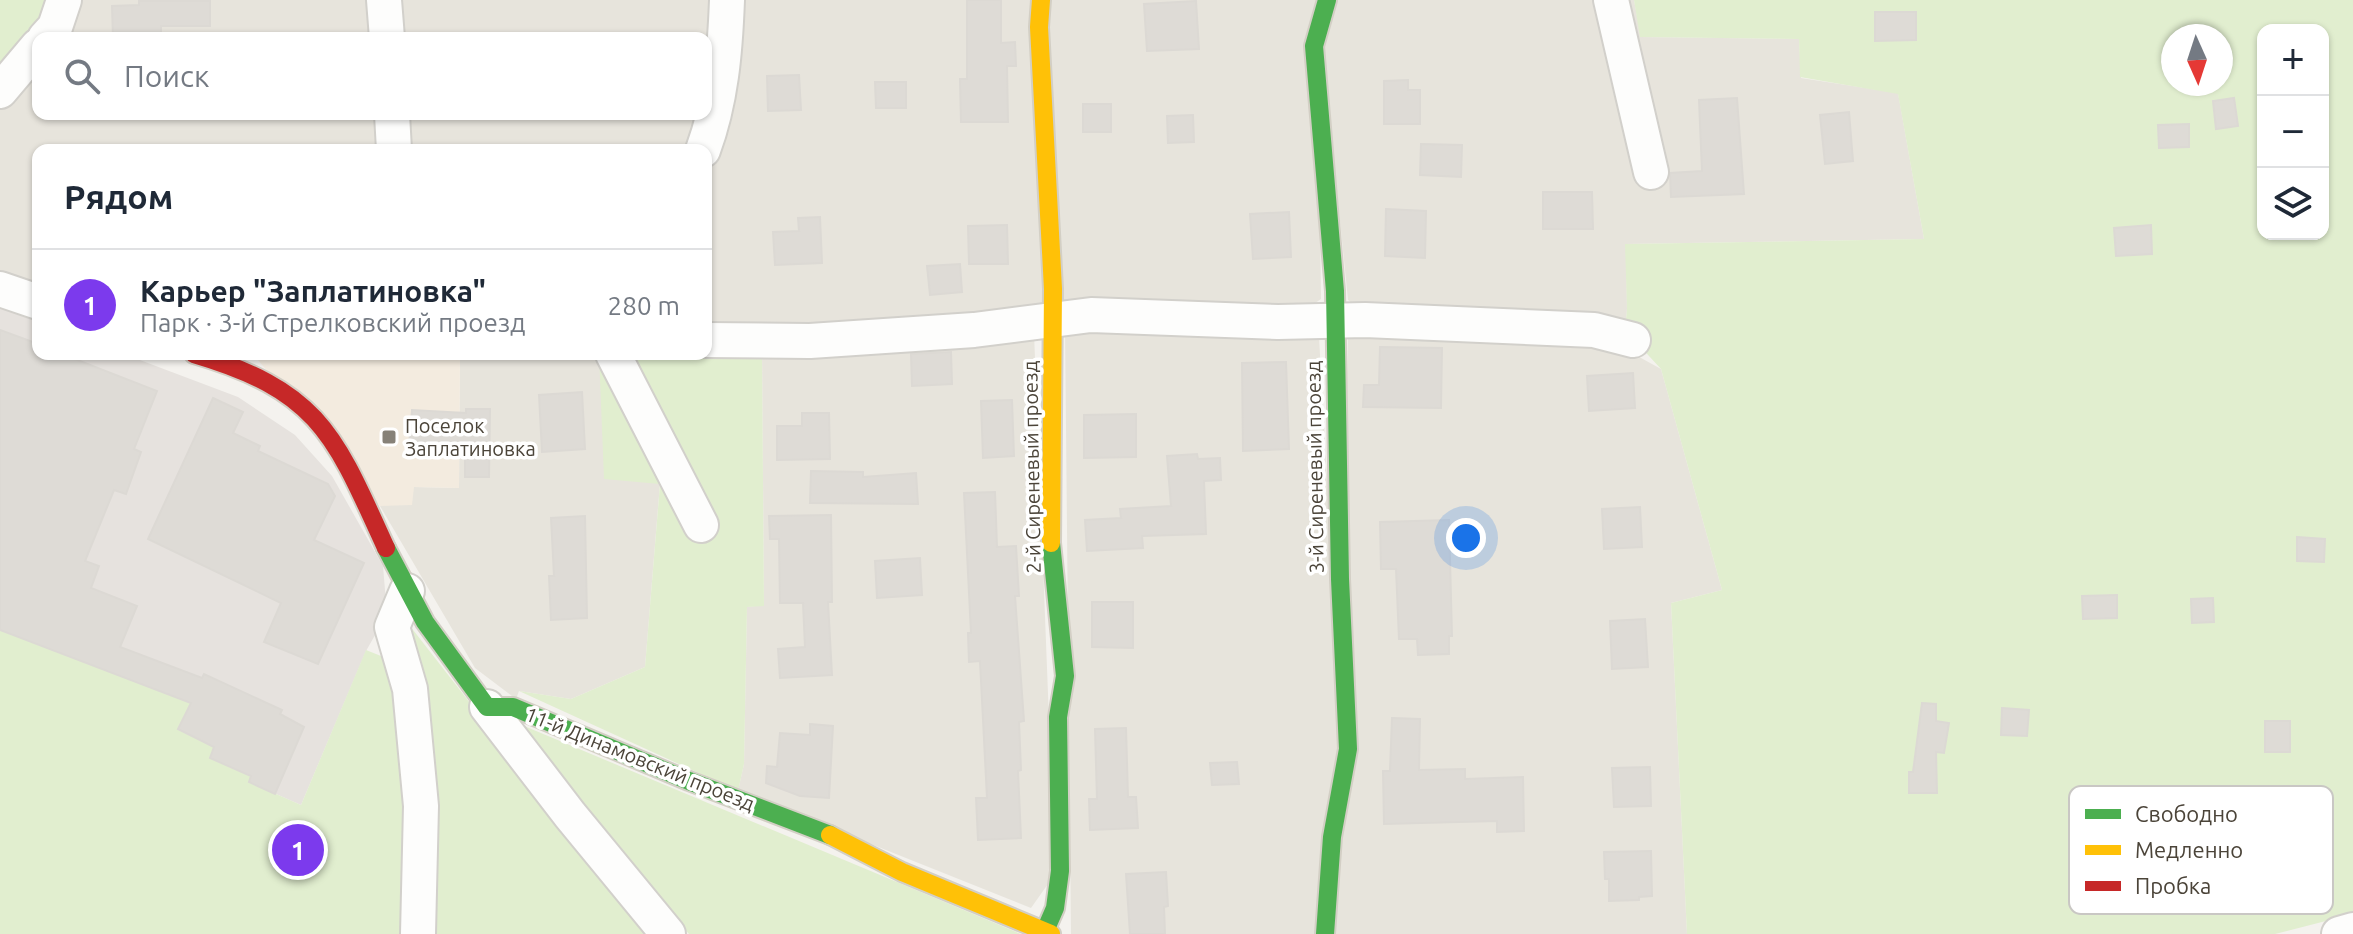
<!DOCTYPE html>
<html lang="ru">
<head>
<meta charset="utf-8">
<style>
	body { margin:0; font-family:Ubuntu,sans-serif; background:#f6f6f7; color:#1f2937 }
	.controls { position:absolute; right:24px; top:24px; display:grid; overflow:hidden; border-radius:16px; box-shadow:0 2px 6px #0004 }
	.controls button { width:72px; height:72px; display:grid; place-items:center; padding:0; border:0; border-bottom:2px solid #e0e1e3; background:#fff; color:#1f2937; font:40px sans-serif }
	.compass { position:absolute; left:2161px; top:24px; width:72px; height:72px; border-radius:50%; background:#fff; box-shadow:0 2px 6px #0004; rotate:177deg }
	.you { position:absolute; left:1466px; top:538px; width:28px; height:28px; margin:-20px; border:6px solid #fff; border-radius:50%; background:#1a73e8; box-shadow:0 0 0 12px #1a73e833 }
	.badge { display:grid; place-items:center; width:52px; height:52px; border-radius:50%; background:#7c3aed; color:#fff; font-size:26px; font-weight:700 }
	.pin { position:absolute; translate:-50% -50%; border:4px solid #fff; box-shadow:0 2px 8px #0006 }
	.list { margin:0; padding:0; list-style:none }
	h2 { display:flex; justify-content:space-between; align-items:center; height:104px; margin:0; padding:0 32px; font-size:34px }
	h2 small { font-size:26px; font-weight:400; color:#747a83 }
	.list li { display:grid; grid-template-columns:52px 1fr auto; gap:24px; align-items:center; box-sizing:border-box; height:112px; padding:0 32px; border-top:2px solid #e0e1e3 }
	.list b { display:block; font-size:30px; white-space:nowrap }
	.list p { margin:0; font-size:26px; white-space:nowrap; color:#747a83 }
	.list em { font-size:26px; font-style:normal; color:#747a83 }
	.icon { flex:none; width:44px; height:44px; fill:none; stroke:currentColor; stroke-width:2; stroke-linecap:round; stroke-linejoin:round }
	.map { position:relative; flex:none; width:2353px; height:934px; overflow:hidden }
	.search { position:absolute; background:#fff; box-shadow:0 2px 6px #0004; left:32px; top:32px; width:680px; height:88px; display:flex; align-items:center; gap:20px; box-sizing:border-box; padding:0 28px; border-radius:16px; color:#747a83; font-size:30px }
	.panel { position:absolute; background:#fff; box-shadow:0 2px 6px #0004; left:32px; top:144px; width:680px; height:216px; border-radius:16px }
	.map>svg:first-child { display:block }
</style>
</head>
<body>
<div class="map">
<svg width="2353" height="934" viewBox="0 0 2353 934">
	<rect width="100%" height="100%" fill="#f4f2ee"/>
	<g fill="#e7e4dc">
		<path d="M68,0h1249l4,299 -16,11 -599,21v-181h-668v136l-38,-13v-173l38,-46v60h668v-76h-655z"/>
		<path d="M1335,0h299l7,37 158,2 2,39 97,15 26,146 -298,5 1,65 -2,21 -260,-17 -17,-13 -26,-258z"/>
		<path d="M1065,326l254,11 23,410 -24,187h-247z"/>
		<path d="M1034,333l21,541 -24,34 -293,-117 6,-27 3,-157 17,-2 -2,-254z"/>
		<path d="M1348,336l241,4 43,13 29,16 61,221 -51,13 16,331h-355z"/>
		<path d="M460,354h139l61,129 -15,184 -74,32 -52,-8 -3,8 -41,-31 -95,-162 34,-19 45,1z"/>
	</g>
	<path fill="#f3ebdf" d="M253,354h207l-1,134 -45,-1 -2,18 -32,1z"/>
	<path fill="#e6e2de" d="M0,308l38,14v32h86l114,43 57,38 37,41 51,90 4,48 -21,37 -65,154 -52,-23 1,-6 -40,-18 4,-12 -36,-17 12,-26 -190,-73z"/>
	<g fill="#e1eecf" fill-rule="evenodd">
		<path d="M0,0h54l-54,73z"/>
		<path d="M1634,0h719v914l-78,20h-588l-16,-331 51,-13 -61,-221 -36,-39 2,-21 -2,-65 299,-5 -26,-145 -98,-17 -1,-38 -159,-2zM2263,30h60v204h-60zM2173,36h48v48h-48z"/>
		<path d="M762,351l2,255 -17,1 -3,157 -6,27 -219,-100 52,8 74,-32 15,-183 -56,-5 -5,-125h107z"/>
		<path d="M410,626l240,308h-650v-304l191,73 -12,26 35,18 -4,11 41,18 -2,6 52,23 65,-155 20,8z"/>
		<path d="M517,723l504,211h-332l-130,-153z"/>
	</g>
	<g fill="#dedbd6" stroke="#dcd9d4" stroke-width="2">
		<path d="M967,0h34v43l14,-1 1,24h-9l1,56h-47l-1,-43h7z"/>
		<path d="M139,1h71v25h-49v10l-48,2 -1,-32 27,-1z"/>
		<path d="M1196,1l3,48 -52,2 -3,-47z"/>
		<path d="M1875,12h41v28l-41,1z"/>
		<path d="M799,75l2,35 -33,1 -1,-35z"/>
		<path d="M1408,80v10h12v34h-36v-43z"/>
		<path d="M875,82h31v26h-30z"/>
		<path d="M1737,98l7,96 -73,3 -1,-24 32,-2 -3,-71z"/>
		<path d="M2234,98l4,28 -22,3 -3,-28z"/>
		<rect x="1083" y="104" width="28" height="28"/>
		<path d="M1849,112l4,49 -28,3 -5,-49z"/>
		<path d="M1193,115l1,27 -26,1 -1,-27z"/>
		<path d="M2189,124v23l-30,1 -1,-23z"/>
		<path d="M1421,144l41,1 -1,32 -41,-2z"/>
		<path d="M1543,192h49l1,37h-50z"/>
		<path d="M1386,209l40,2 -1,47 -40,-2z"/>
		<path d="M1289,212l2,45 -38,2 -3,-45z"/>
		<path d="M820,217l2,46 -47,2 -2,-33 26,-1 -1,-13z"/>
		<path d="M1007,225l1,39h-39l-1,-38z"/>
		<path d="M2151,225l1,29 -36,2 -2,-28z"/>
		<path d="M960,264l2,28 -32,3 -3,-29z"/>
		<path d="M0,330l38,14v10h24l95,37 -23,58 7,3 -15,42 -12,-4 -29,71 14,5 -8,22 46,18 -17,41 82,31 2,-4 78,36 -2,4 24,13 -29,67 -26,-12 2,-6 -41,-18 4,-11 -36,-18 13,-26 -191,-73z"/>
		<path d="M1380,347l62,1 -1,60 -78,-1 1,-22h15z"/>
		<path d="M951,352l1,32 -40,2 -1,-32z"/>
		<path d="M1286,362l3,87 -46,2 -1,-88z"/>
		<path d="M1633,373l2,35 -46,3 -2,-35z"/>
		<path d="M582,392l3,57 -43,3 -3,-57z"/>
		<path d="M213,398l30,14 -10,21 27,13 -2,5 70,33 7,12 -21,44 50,23 -46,101 -54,-22 17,-39 -133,-64z"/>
		<path d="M1012,400l2,56 -31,2 -2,-57z"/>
		<path d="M466,409h24l-1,68h-24v-28l-56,-4 3,-35 54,3z"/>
		<path d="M802,413h27l1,46 -53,1v-34h25z"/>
		<path d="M1136,414v43l-52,1v-43z"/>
		<path d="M1197,454l1,5 22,-1 1,22 -17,1 2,53 -64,2 1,12 -56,3 -2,-31 36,-2 -1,-9 51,-3 -4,-50z"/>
		<path d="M811,471l52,1v5l53,-4 2,31 -108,-1z"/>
		<path d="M995,492l2,55 19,-1 3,50h-4l9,125 -5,1 2,48 -3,1 3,67 -43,2 -2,-42h11l-7,-137 -11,1 -1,-29h3l-7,-140z"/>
		<path d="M1640,507l2,40 -38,2 -2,-40z"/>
		<path d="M831,515l1,87h-4l4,73 -52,3 -2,-29 27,-2 -2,-44h-23l-1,-64h-9l-1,-23z"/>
		<path d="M585,516l2,102 -36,2 -2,-44h5l-3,-58z"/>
		<path d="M1449,520l3,116h-3v18l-31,1 -1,-16h-18l-3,-70h-15l-1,-47z"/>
		<path d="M2297,537l28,2 -1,23 -27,-1z"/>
		<path d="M920,558l2,37 -45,3 -2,-37z"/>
		<path d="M2117,595v23l-34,1 -1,-23z"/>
		<path d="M2213,598l1,24 -22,1 -1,-24z"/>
		<path d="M1092,602h41v46l-41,-1z"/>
		<path d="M1645,619l3,48 -36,2 -2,-48z"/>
		<path d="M1922,703l14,1v17l13,2 -5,30 -8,-1 1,41h-28v-21h4z"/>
		<path d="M2002,708l27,2 -2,26 -26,-1z"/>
		<path d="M1392,718l28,1 -1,51 46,-1v10l58,-2 1,54 -27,1v-11l-113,3 -1,-53h7z"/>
		<rect x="2265" y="721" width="25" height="31"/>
		<path d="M810,724l23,2 -4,72 -29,-2 -34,-13 1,-17 10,1 3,-34 30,2z"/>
		<path d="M1126,728l2,69h8l2,31 -48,2 -1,-31h8l-2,-70z"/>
		<path d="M1237,762l2,22 -27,1 -2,-22z"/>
		<path d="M1650,767l1,39 -37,1 -2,-39z"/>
		<path d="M1651,851l1,45 -13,1v3l-30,1v-22h-4l-1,-27z"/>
		<path d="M1166,872l2,34 -4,1 1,27h-35l-4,-60z"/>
	</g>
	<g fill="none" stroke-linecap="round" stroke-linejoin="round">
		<g stroke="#d2d0cb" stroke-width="38">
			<g id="street">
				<path d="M384,0l3,38"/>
				<path d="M1611,0l40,172"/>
				<path d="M45,38l10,-11 9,-27"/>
				<path d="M0,91l38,-45"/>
				<path d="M392,114l2,36"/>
				<path d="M703,150c18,-49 22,-98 24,-150"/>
				<path d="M0,289l38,13"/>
				<path d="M706,340l104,1 164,-11 117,-15 187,7 87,-2 229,10 39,10"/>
				<path d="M613,354l88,171"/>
				<path d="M407,591l-15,36 18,62 11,117 -3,128"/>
				<path d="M487,707l83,108 98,119"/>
				<path d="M2339,934l14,-4"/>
			</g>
		</g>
		<g stroke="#d3cfc5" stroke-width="22">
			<g id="fast">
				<path d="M386,548l39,74 62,85h26l176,74 141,54"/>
				<path d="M1045,931l10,-23 5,-37 -2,-154 7,-41 -14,-133"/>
				<path d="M1325,934l7,-97 16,-88 -8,-170 -5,-288 -21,-245 13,-46"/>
			</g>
		</g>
		<g stroke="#d3cfc5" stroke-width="22">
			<g id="slow">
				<path d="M1041,0l-2,27 14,262 -2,254"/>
				<path d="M830,835l72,37 149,62"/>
			</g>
		</g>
		<g stroke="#d3cfc5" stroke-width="22">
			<path id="jam" d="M194,354c126,37 141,82 192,194"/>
		</g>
		<use href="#street" stroke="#fdfdfc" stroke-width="34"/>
		<use href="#fast" stroke="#4caf50" stroke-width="18"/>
		<use href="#slow" stroke="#ffc107" stroke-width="18"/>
		<use href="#jam" stroke="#c62828" stroke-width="18"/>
	</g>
	<rect fill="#868178" stroke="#fff" stroke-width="3" x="381" y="429" width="16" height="16" rx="4"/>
	<g text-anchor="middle" stroke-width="7" stroke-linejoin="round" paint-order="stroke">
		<g font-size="20" fill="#4b4439" stroke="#fff" text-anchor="start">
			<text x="405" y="433">Поселок<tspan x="405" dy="23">Заплатиновка</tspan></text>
		</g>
		<g font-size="20" fill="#4b4439" stroke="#fff">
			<text transform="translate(1032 467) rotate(-91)" y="7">2-й Сиреневый проезд</text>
			<text transform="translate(1315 467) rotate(-91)" y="7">3-й Сиреневый проезд</text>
			<text transform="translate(640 759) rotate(22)" y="7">11-й Динамовский проезд</text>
		</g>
	</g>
	<rect x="2069" y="786" width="264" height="128" rx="12" fill="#fff" stroke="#c9c7c4" stroke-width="2"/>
	<rect x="2085" y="809" width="36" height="10" fill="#4caf50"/>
	<rect x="2085" y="845" width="36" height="10" fill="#ffc107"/>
	<rect x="2085" y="881" width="36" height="10" fill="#c62828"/>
	<g font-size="22" fill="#4b4439">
		<text x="2135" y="822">Свободно</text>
		<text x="2135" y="858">Медленно</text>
		<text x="2135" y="894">Пробка</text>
	</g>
</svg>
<div class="controls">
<button>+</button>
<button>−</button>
<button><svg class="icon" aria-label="layers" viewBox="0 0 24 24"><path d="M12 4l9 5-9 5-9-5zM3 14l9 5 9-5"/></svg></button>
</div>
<svg class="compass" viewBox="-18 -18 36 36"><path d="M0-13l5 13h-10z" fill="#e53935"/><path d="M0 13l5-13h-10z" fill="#747a83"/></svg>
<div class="you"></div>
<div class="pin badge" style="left:298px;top:850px">1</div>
<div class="search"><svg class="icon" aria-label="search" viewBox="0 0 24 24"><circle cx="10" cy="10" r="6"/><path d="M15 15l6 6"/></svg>Поиск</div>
<section class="panel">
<h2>Рядом<small></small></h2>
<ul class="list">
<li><span class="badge">1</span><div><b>Карьер &quot;Заплатиновка&quot;</b><p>Парк · 3-й Стрелковский проезд</p></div><em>280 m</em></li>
</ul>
</section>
</div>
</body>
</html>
